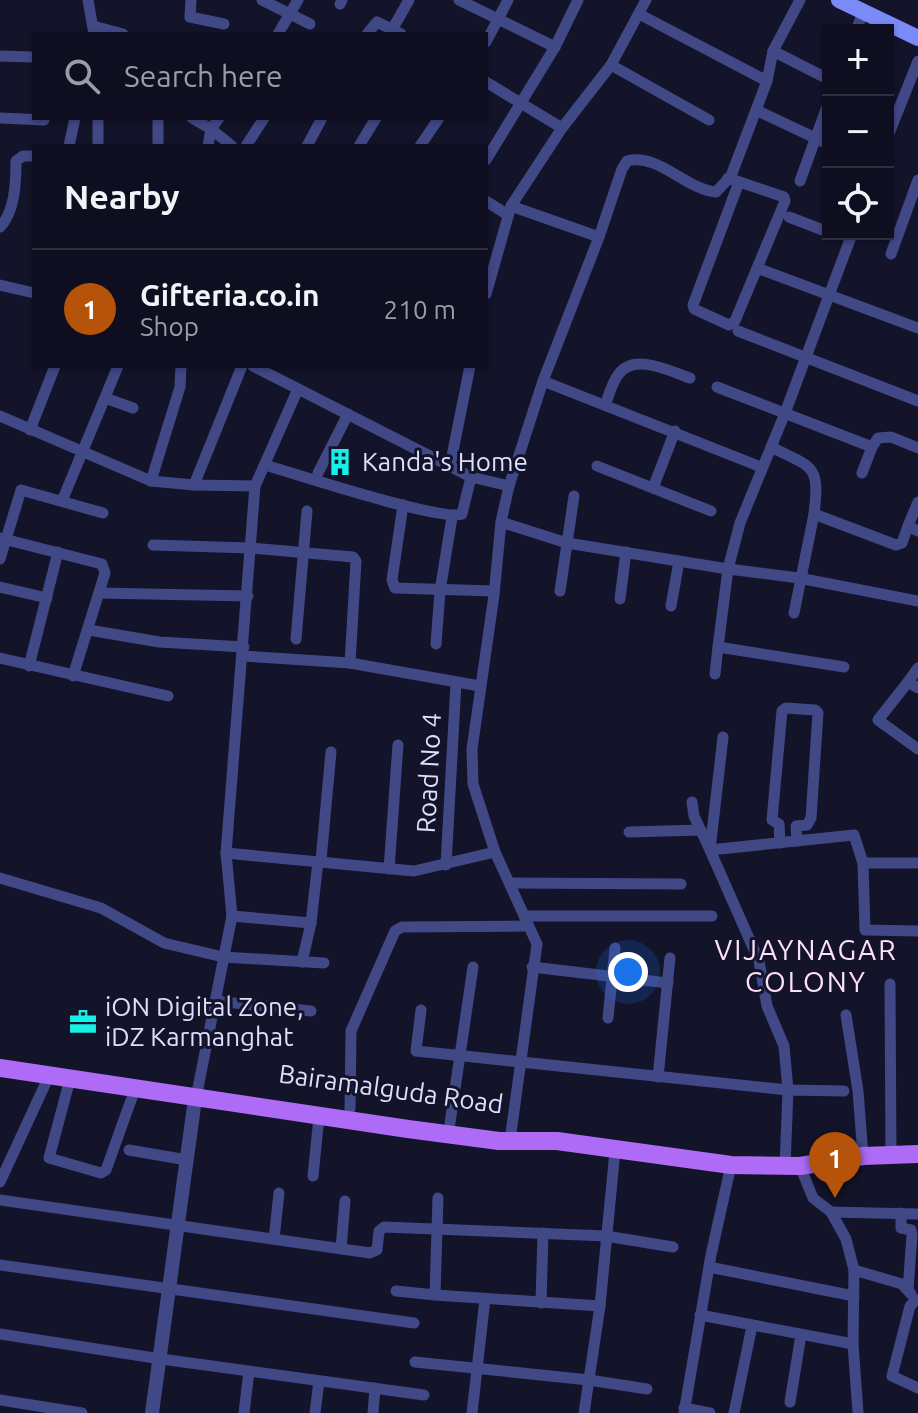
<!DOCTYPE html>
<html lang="en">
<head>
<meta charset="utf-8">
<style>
	body { margin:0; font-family:Ubuntu,sans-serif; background:#171729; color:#f1f3f6 }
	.controls { position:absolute; right:24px; top:24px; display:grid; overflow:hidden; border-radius:0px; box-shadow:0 2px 6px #0004 }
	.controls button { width:72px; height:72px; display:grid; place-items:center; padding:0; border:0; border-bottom:2px solid #2e2e3e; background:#0e0e20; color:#f1f3f6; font:40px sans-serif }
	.you { position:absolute; left:628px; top:972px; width:28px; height:28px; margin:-20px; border:6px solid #fff; border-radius:50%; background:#1a73e8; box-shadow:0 0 0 12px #1a73e833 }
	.badge { display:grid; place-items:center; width:52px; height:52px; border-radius:50%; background:#b45309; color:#fff; font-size:26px; font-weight:700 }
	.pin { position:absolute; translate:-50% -66px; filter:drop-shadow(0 2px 4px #0008) }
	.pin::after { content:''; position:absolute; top:42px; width:28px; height:24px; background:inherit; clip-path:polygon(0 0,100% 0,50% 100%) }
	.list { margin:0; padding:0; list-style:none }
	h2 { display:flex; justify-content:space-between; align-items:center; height:104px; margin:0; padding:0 32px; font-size:34px }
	h2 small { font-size:26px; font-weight:400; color:#9b9ca5 }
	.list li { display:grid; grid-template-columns:52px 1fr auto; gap:24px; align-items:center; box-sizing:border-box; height:120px; padding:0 32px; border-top:2px solid #2e2e3e }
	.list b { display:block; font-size:30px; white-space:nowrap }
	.list p { margin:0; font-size:26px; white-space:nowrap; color:#9b9ca5 }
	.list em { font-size:26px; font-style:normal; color:#9b9ca5 }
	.icon { flex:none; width:44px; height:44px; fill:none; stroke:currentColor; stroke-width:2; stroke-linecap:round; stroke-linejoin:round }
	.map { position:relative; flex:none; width:918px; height:1413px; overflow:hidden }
	.search { position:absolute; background:#0e0e20; box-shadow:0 2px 6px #0004; left:32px; top:32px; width:456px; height:88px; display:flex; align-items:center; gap:20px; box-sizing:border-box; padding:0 28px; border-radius:0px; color:#9b9ca5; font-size:30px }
	.panel { position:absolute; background:#0e0e20; box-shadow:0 2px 6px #0004; left:32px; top:144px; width:456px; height:224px; border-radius:0px }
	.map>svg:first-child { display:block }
</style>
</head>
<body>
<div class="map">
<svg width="918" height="1413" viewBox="0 0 918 1413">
	<rect width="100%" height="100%" fill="#13132a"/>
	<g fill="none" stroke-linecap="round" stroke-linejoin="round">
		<g stroke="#414886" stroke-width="11">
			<path d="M88,0l6,34"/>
			<path d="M191,0l-1,17 34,7"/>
			<path d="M262,0l48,24"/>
			<path d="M459,0l96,47"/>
			<path d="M340,4l2,-4"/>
			<path d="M639,14l128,67 6,-30 27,-51"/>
			<path d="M93,26l30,8"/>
			<path d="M393,28l16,-28"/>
			<path d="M856,30l7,-17"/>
			<path d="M278,34l20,-34"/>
			<path d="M367,34l10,-12 24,12"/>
			<path d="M486,42l22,-42"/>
			<path d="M773,51l55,28"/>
			<path d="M0,56l31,1"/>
			<path d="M611,65l98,55"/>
			<path d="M486,82l76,46"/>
			<path d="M758,111l70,33"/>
			<path d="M0,118l44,2"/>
			<path d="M98,118v28"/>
			<path d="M158,118v28"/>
			<path d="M192,118l19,11 21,17"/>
			<path d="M888,136l30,-75"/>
			<path d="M69,146l6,-28"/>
			<path d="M208,146l3,-17 8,-11"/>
			<path d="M246,146l18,-28"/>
			<path d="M307,146l15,-28"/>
			<path d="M359,146l17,-28"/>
			<path d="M420,146l19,-28"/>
			<path d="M486,160l69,-113 23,-47"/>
			<path d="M728,178l56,19 1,4 -50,120 -6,4 -35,-16 -1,-4 46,-123"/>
			<path d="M800,181l28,-77"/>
			<path d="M486,201l22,14"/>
			<path d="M511,206l88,31"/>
			<path d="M789,217l39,15"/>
			<path d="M0,227c15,-15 16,-45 16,-66l7,-5h11"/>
			<path d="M891,254l27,-74"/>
			<path d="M762,270l156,58"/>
			<path d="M0,285l34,8"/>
			<path d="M486,294l25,-88 51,-78 49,-63 35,-65"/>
			<path d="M738,331l180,70"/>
			<path d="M253,366l218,111 38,9"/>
			<path d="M543,381l218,86"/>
			<path d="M717,387l155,60 -10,26"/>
			<path d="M105,398l28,10"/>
			<path d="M605,405c4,-10 7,-22 13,-30 15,-23 52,-4 72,3"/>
			<path d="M0,416l151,65 43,4 61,1 43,-97"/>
			<path d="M30,430l25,-64"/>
			<path d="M771,447c42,21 49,17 43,67"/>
			<path d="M872,447l6,-9 13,-1 27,11"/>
			<path d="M265,465c31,9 176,57 197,49l9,-37"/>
			<path d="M450,466l20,-100"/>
			<path d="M597,466l114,45"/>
			<path d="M318,473l30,-59"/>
			<path d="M151,481l29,-94 1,-21"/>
			<path d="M194,485l48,-119"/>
			<path d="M653,488l22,-57"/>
			<path d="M62,501l56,-135"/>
			<path d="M918,502l-10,24 10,5"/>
			<path d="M403,505l-11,75 3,8 99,3"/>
			<path d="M501,522l66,21 161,26 71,9 119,23"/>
			<path d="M0,538l102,26 3,9 -32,103"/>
			<path d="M153,545l97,3 103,9 3,4 -6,102"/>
			<path d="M0,559l21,-69 82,23"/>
			<path d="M0,587l47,11"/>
			<path d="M560,591l14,-95"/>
			<path d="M99,593l149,3"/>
			<path d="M620,599l6,-47"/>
			<path d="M671,606l8,-45"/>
			<path d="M794,613l20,-99 82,31 6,-2 6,-17"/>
			<path d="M89,630l70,12 85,5"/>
			<path d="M296,639l11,-128"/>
			<path d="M436,644l4,-53 12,-74"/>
			<path d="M243,656l107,7 130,23"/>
			<path d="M0,658l168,38"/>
			<path d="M29,666l29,-114"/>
			<path d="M844,667l-126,-20 10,-78 12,-46 45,-110 67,-179"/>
			<path d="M918,668l-10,14 10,6"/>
			<path d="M715,674l3,-27"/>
			<path d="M908,682l-30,38 40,29"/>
			<path d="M692,802l2,14 16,34 144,-15 9,28 2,67 53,1"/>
			<path d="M629,832l72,-2"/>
			<path d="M780,843l-1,-19 -7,-4 10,-109 4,-3 29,2 3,3 -7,105 -4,7 -11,1 1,15"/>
			<path d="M226,853l188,18 81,-19"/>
			<path d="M321,860l10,-108"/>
			<path d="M863,863h55"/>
			<path d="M446,865l10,-182"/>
			<path d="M389,869l9,-124"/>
			<path d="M0,878l101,30 63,35 59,14 101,6"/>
			<path d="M511,883l170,1"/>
			<path d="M232,916l79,7"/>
			<path d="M524,916h188"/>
			<path d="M302,962l9,-39 7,-62"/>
			<path d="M532,967l136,16"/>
			<path d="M890,984l1,172"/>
			<path d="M215,1001l96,10"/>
			<path d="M421,1010l-5,41 372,39 -4,-44 -17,-40 -8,-45 -49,-111 13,-113"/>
			<path d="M846,1015l12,76 5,65"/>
			<path d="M608,1018l7,-70"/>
			<path d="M658,1077l12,-119"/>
			<path d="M70,1079l-21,79 52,15 5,-3 29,-81"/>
			<path d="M198,1088l34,-172 -6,-63 29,-367"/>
			<path d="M350,1109l1,-78 44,-100 7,-4 125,-1"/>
			<path d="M450,1123l23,-156"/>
			<path d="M511,1133l26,-189 -42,-92 -22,-68 -1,-35 22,-154 7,-73 8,-36 34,-105 56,-144 23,-68 5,-8c32,-8 58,28 89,31l15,-16 36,-95"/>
			<path d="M129,1150l58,10"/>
			<path d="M785,1166l3,-76 56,1"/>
			<path d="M800,1166l13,32 18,14 15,27 8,31 -1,74 5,69"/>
			<path d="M313,1176l6,-59"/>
			<path d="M0,1182l49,-106"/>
			<path d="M0,1200l370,53 7,-3 2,-19 5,-4 222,9 67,11"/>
			<path d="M831,1212l87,2"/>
			<path d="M901,1213v15l10,2 1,5 -4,55"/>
			<path d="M274,1239l5,-46"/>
			<path d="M341,1249l4,-48"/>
			<path d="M0,1265l414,58"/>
			<path d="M709,1267l145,29"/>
			<path d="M854,1270l48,14 9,10"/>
			<path d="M396,1291l39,4 3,-97"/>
			<path d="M435,1295l165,11"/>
			<path d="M916,1300l-6,6 -18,70 26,12"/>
			<path d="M541,1303l2,-70"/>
			<path d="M700,1315l153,29"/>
			<path d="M0,1334l161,25 263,36"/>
			<path d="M415,1362l174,18 58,9"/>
			<path d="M0,1400l82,13"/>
			<path d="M790,1402l11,-67"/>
			<path d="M684,1408l26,5"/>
			<path d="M244,1413l5,-42"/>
			<path d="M315,1413l4,-32"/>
			<path d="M373,1413l2,-25"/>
			<path d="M472,1413l13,-114"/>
			<path d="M584,1413l16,-107 15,-155"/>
			<path d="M684,1413l27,-158 20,-90"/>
			<path d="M734,1413l18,-87"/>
		</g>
		<path stroke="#414886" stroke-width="14" d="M152,1413l43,-314"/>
		<path stroke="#7a8af7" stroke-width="16" d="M839,0l79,38"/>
		<path stroke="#ad6bf6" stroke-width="18" d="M0,1068l408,61 91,12h58l174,24 69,1 63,-10 55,-2"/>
	</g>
	<defs>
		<g id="building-bare" transform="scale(2.16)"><path d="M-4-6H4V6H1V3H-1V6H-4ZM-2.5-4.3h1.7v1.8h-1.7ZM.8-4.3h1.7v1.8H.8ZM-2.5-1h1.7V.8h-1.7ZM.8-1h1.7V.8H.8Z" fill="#15f1e6" stroke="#13132a" stroke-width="2.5" paint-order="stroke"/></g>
		<g id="office-bare" transform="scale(2.16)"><path d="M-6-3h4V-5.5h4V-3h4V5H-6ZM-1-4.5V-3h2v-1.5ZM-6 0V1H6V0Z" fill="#15f1e6" stroke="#13132a" stroke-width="2.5" paint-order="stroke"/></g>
	</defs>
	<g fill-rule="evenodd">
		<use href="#building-bare" x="340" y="462"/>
		<use href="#office-bare" x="83" y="1022"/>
	</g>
	<g text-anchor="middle" stroke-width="6" stroke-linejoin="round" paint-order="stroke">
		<g font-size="26" fill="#dddffd" stroke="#13132a" text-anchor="start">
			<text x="362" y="471">Kanda's Home</text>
			<text x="105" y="1016">iON Digital Zone,<tspan x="105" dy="30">iDZ Karmanghat</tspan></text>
		</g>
		<g font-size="26" fill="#dddffd" stroke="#13132a">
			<text transform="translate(429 773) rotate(-87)" y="9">Road No 4</text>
			<text transform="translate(391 1089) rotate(8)" y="9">Bairamalguda Road</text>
		</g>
		<g font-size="28" letter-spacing="2" fill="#fddff7" stroke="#13132a">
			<text x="806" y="960">VIJAYNAGAR<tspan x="806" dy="32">COLONY</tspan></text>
		</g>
	</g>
</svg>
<div class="controls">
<button>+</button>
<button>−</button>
<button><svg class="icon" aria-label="locate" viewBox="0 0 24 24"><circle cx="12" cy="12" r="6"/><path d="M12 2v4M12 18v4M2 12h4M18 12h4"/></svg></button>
</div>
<div class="you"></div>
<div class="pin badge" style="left:835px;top:1198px">1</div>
<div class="search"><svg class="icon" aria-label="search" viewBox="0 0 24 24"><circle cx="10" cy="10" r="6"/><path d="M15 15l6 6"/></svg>Search here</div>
<section class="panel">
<h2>Nearby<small></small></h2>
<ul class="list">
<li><span class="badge">1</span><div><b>Gifteria.co.in</b><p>Shop</p></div><em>210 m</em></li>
</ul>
</section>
</div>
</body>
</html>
